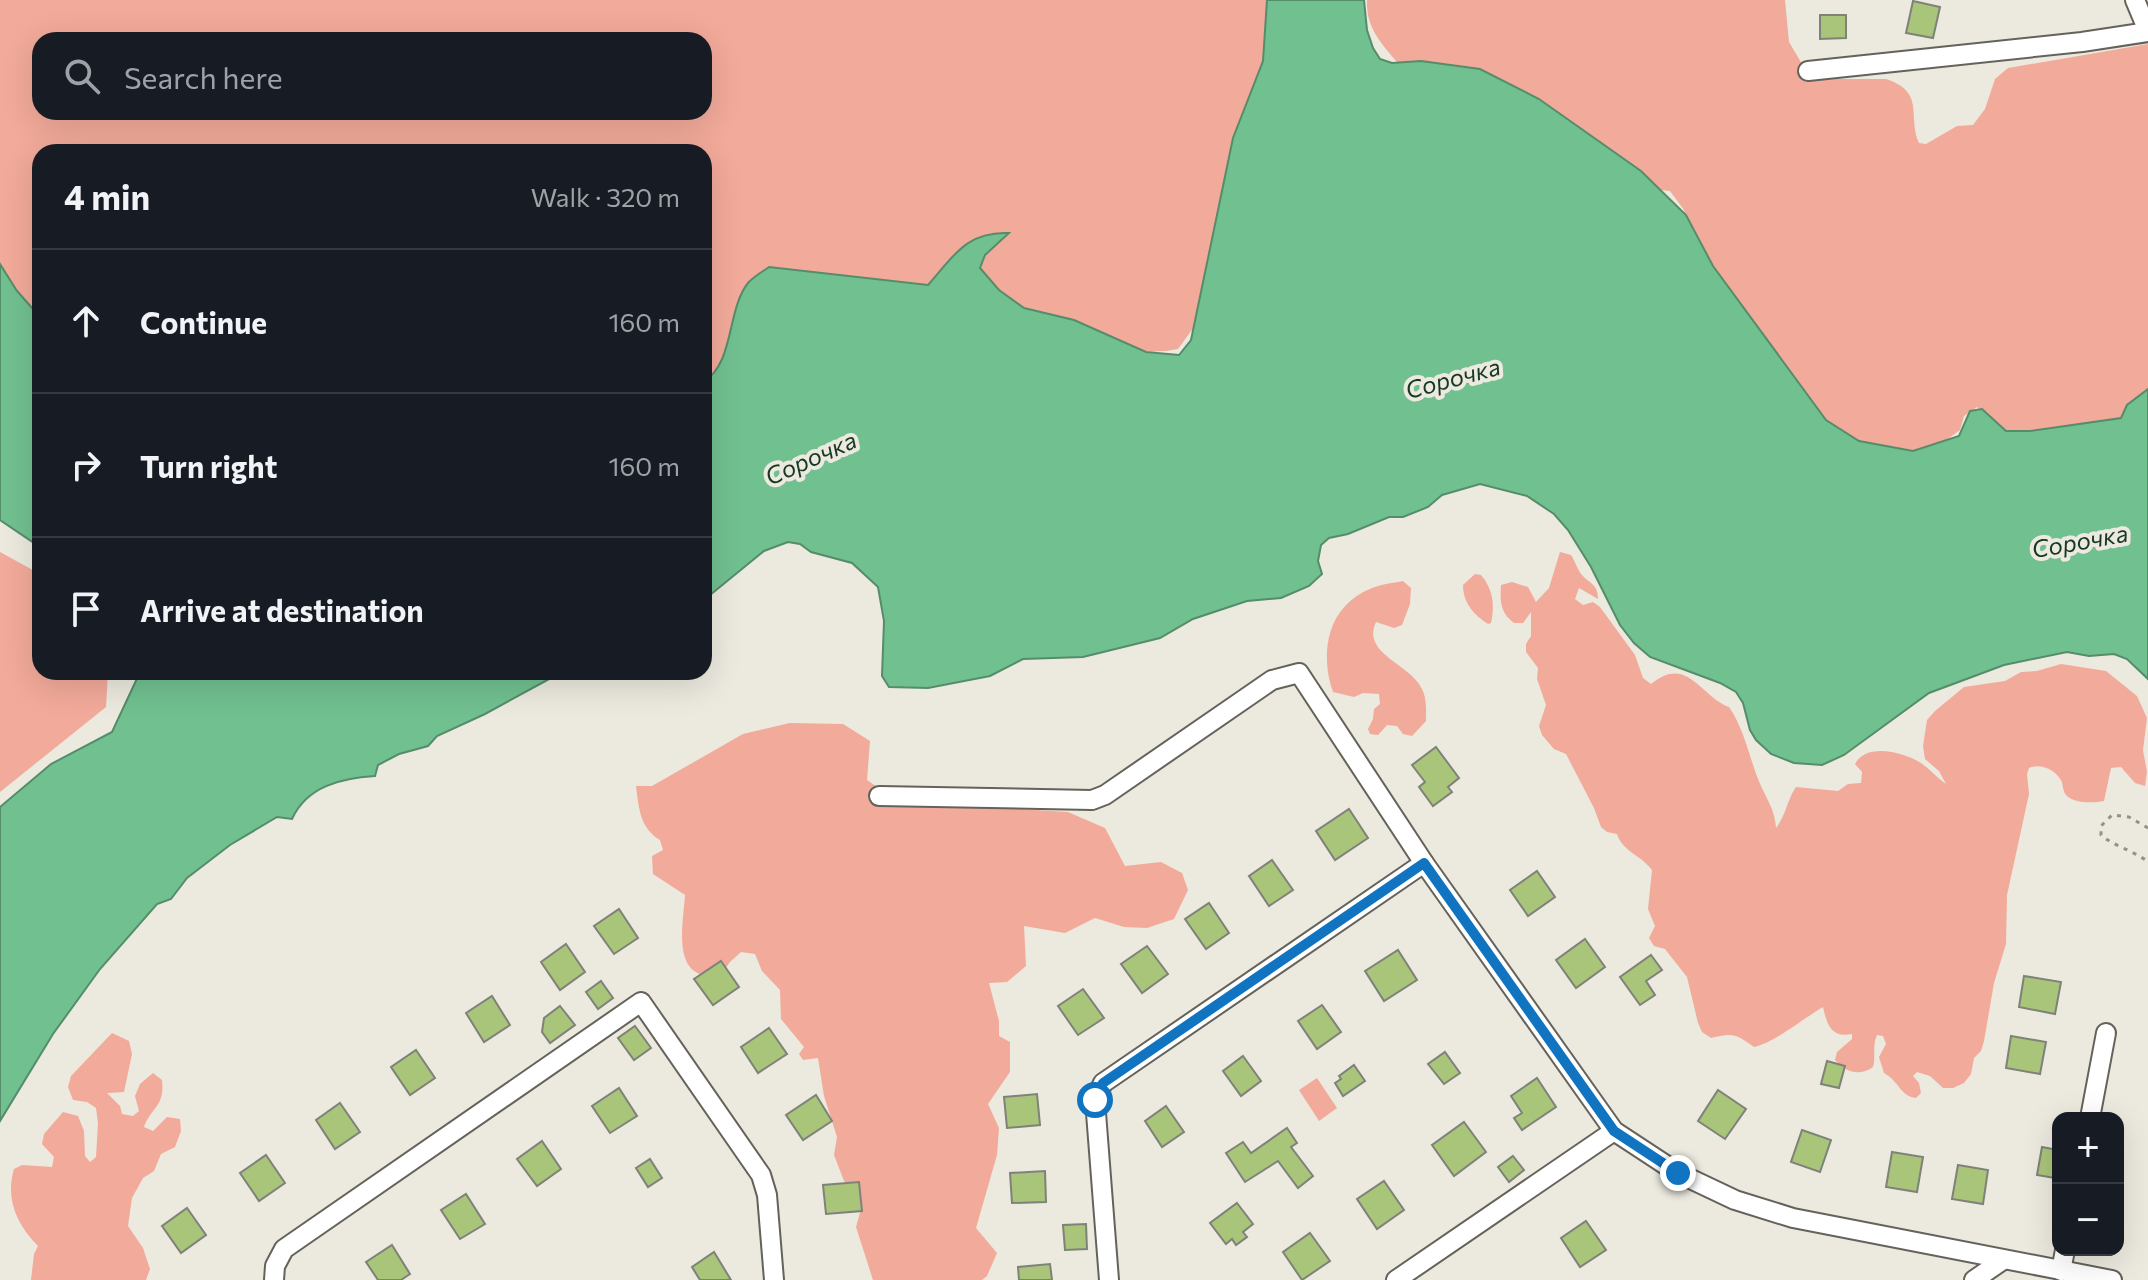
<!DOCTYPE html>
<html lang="en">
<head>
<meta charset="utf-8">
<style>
	body { margin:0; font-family:Commissioner,sans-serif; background:#20242c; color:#f1f3f6 }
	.controls { position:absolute; right:24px; bottom:24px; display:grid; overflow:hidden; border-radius:16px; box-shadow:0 8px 32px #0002 }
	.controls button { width:72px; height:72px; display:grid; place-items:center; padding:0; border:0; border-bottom:2px solid #363941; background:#171b24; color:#f1f3f6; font:40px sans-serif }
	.stop { position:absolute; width:24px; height:24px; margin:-18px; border:6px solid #1174c0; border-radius:50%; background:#fff }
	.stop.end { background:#1174c0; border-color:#fff; box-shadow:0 2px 8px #0008 }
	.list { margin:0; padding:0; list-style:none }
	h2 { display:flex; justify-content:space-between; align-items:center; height:104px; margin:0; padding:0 32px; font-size:34px }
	h2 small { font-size:26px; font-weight:400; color:#9ea1a6 }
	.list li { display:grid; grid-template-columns:52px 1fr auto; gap:24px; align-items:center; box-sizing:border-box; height:144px; padding:0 32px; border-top:2px solid #363941 }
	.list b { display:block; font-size:30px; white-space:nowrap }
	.list em { font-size:26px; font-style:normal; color:#9ea1a6 }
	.icon { flex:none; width:44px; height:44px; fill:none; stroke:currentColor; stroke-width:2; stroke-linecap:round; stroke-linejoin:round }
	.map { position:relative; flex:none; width:2148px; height:1280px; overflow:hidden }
	.search { position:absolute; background:#171b24; box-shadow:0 8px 32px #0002; left:32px; top:32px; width:680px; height:88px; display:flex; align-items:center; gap:20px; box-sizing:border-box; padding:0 28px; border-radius:24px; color:#9ea1a6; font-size:30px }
	.panel { position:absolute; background:#171b24; box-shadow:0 8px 32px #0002; left:32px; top:144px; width:680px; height:536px; border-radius:24px }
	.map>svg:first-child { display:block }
</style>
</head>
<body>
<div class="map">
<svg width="2148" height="1280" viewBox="0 0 2148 1280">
	<rect width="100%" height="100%" fill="#ece9df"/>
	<g fill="#f2aa9a" fill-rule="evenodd">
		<path d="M0,0h1274l-3,57 -64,252 -29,40c-72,15 -156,-41 -218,-72l-256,125v-250h-664v178l-40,-52zM40,40h664v72h-664z"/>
		<path d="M1367,0h418l4,42 22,37h75c40,13 21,37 33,64l7,1 31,-18 16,-1 12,-16 10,-30 13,-11 140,-24v344l-14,22 -8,19 -109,5 -23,-7 -17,-20 -13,9 -4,14 -33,24 -36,3 -72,-33 -133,-190 -2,-24 -14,-19 -17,-2 -234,-126 -22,-1c-17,-20 -31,-35 -30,-62z"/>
		<path d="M0,552l40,22v98h68l-2,35 -106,85z"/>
		<path d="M1560,552l11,3c4,6 7,16 11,20 8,9 16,9 16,24l-19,-11 -4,11 8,6 10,-3 7,5 35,48 8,23 8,6c36,-30 49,12 78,23 17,25 20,52 32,79 7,15 14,25 15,42 10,-13 11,-28 20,-41l42,4 10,-7 13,-1 1,-11 -7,-8c11,-22 49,-12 66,-1 9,6 16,15 25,21l-7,-13 -14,-12 -2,-13 4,-26 8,-9 29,-24 41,-6 16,-9 16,-1 24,-7 45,7 31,25 10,22 -4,32 4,22 -2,14 -10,-3 -14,-16 -10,1 -7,33c-10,2 -30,3 -38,-6 -3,-4 -3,-9 -4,-13 -6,-12 -21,-19 -33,-14l-2,6 2,20 -22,101 -1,49 -12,39 -10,58 -3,10 -7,7 -3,16 -7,9 -11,5h-10l-13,-12 -13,-4 -4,4 6,7 2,10 -5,5c-16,-2 -16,-16 -32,-25l-5,-16 7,-13 -3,-8 -6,-1c-5,11 -1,21 -4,32 -14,10 -27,5 -38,-7l2,-8 15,-13v-5c-20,4 -25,-8 -29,-27 -19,11 -49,36 -69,40 -19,-14 -21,-14 -43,-9l-9,-6 -4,-9 -11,-46 -22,-28 -11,-3 -5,-8 6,-12 -7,-17 4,-39c-10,-14 -30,-19 -35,-36l-10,-2 -6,-5 -7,-19 -28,-54 -12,-5 -12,-14 -3,-9 7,-21 -9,-26 1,-11 -12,-16v-8l5,-8v-24l-8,11h-9c-14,-10 -14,-22 -13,-38l11,-3 16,5 8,15 13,-14z"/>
		<path d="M1475,574l6,1c12,14 14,30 10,48l-3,1c-14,-9 -25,-21 -25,-39z"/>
		<path d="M1403,581l8,7 -1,16 -8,21 -8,3 -18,-6c-15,32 35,42 46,67 5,10 4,22 4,32l-14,15 -9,-2 -6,-8 -10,-1 -9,10 -8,-1 -2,-5 5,-10 1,-10 6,-5 -1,-10 -16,-1 -9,4 -21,-5c-14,-41 -5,-87 39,-104 10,-4 21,-5 31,-7z"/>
		<path d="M790,723l53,1 27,17 -3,39 30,21 171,11 37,16 20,38 36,-4 21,11 6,17 -14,29 -27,9 -23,-1 -29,-9 -30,15 -41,-7 2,40 -19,16 -18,1 10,38v15l11,6v30l-22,32 11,24 -2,27 -21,73 21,25 -10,23 -5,4h-109l-17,-53 5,-18 -7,-19 -10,-9 -10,-26 3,-18 -13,-41 -6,-38 -15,2 -4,-6 5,-7 -23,-28 -1,-29 -18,-19 -7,-17 -14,-2 -11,10 -9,13c-51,9 -38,-49 -36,-80l-32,-21 -1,-18 11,-6 -3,-10c-20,-12 -21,-31 -24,-54h16l91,-52z"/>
		<path d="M112,1033l17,8 3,13 -8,38 -17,1 13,13 2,8 11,2 6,-5 -4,-15 5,-12 13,-11 9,7c3,27 -10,26 -18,47l9,4 14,-14 13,2 1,12 -6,16 -14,7 -7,17 -11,7 -11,20 -4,28 15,22 7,21 -4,11h-115l3,-26 4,-8c-21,-21 -33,-47 -24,-77l8,-4 30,2 2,-10 -12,-13 2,-10 19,-22 15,4 6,15 1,25 5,6 6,-5 2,-34 -2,-15 -9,-6 -14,-2 -5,-13 3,-11z"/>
		<path d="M1317,1078l20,30 -18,13 -20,-31z"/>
	</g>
	<g fill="#71c090" stroke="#558c6a" stroke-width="2">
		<path d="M1267,0h97l3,30 6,18 7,11 12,4 29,-2 59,8 59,30 102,72 45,44 27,51 113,154 33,21 54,10 46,-15 11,-25 12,-2 24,22h24l91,-13 6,-13 21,-16v290l-21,-20 -13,-5 -25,2 -22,-4 -63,13 -75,28 -85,62 -22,10 -28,-2 -23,-9 -15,-14 -6,-10 -7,-27 -7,-11 -16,-9 -70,-26 -16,-14 -14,-18 -29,-58 -23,-37 -14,-16 -27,-18 -47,-12 -38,11 -14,12 -25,10h-14l-41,17 -19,4 -8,7 -3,16 4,13 -13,12 -28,12 -34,3 -54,18 -33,19 -77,19 -60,2 -33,17 -62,12 -39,-1 -7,-11 2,-55 -6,-34 -26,-24 -41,-11 -11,-8 -12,-2 -24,9 -60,49v-219c30,-17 23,-72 44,-98 5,-6 14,-11 21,-16l159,18c25,-28 38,-54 81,-52l-24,22 -5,13 19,22 25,18 50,12 72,32 33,3 12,-15 42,-202 30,-77z"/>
		<path d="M0,264l17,27 23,26v230l-40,-27z"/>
		<path d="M140,672h422l-77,42 -48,22 -9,10 -29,8 -21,11 -3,11c-33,2 -68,10 -83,43l-15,-2 -47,28 -43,33 -16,21 -14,5 -57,65 -47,65 -53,87v-314l51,-43 61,-32z"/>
	</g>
	<g fill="#a9c579" stroke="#7e8279" stroke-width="2">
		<path d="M1913,1l27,6 -7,31 -27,-5z"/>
		<path d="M1820,15h26v23l-26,1z"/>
		<path d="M1436,747l23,31 -11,9 4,5 -19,14 -14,-19 6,-5 -13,-17z"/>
		<path d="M1349,809l19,29 -33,22 -19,-29z"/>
		<path d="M1272,860l21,30 -24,16 -20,-30z"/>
		<path d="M1537,871l18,26 -27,19 -18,-26z"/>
		<path d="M1209,903l20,30 -23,16 -21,-30z"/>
		<path d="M619,909l19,29 -24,16 -20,-28z"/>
		<path d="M1585,939l20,28 -29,21 -20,-28z"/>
		<path d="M566,944l19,28 -25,18 -19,-28z"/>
		<path d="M1147,946l21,28 -26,19 -21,-29z"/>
		<path d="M1398,950l19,30 -33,21 -19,-30z"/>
		<path d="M1651,955l11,15 -16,11 9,14 -15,10 -20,-28z"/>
		<path d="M721,961l18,26 -26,18 -19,-26z"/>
		<path d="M2024,976l37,6 -6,32 -36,-7z"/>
		<path d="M601,981l12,17 -15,11 -12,-17z"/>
		<path d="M1083,989l21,29 -26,17 -20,-29z"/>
		<path d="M492,996l18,29 -26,17 -18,-29z"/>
		<path d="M1322,1005l19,27 -24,17 -19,-28z"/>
		<path d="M560,1006l15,19 -25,18 -8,-11 2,-14z"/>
		<path d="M635,1026l16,22 -17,12 -16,-22z"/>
		<path d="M769,1028l18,26 -29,19 -17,-26z"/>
		<path d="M2011,1036l35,6 -6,32 -34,-6z"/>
		<path d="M416,1050l19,28 -25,17 -19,-28z"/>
		<path d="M1445,1052l15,21 -16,11 -16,-20z"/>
		<path d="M1243,1056l18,25 -20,15 -18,-25z"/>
		<path d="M1827,1061l18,5 -6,22 -18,-4z"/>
		<path d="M1354,1065l11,16 -22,15 -8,-13 6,-4 -2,-3z"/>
		<path d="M1537,1078l19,29 -34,23 -8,-12 8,-5 -11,-17z"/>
		<path d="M619,1088l18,28 -27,17 -18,-27z"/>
		<path d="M1718,1090l28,19 -21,30 -27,-18z"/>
		<path d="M1037,1094l3,31 -33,3 -3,-31z"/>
		<path d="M816,1095l16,26 -29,19 -17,-25z"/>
		<path d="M340,1103l20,29 -25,17 -19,-29z"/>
		<path d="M1166,1106l18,26 -22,15 -17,-26z"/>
		<path d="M1464,1122l22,30 -32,24 -22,-31z"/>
		<path d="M1287,1128l10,15 -6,4 22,29 -15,12 -20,-27 -33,21 -19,-29 17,-11 8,11z"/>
		<path d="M1802,1130l29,10 -11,32 -29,-10z"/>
		<path d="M542,1141l19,28 -24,17 -20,-27z"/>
		<path d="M2042,1147l16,3 -3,28 -18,-3z"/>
		<path d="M1892,1152l31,5 -6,35 -31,-5z"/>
		<path d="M266,1155l19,28 -26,18 -19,-28z"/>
		<path d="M1513,1156l11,14 -15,12 -11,-15z"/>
		<path d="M650,1159l12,19 -14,9 -12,-19z"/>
		<path d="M1958,1165l30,5 -5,34 -31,-5z"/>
		<path d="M1045,1171l1,31 -34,1 -2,-30z"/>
		<path d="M1384,1181l20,29 -27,19 -20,-30z"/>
		<path d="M859,1182l3,29 -36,3 -3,-29z"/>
		<path d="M466,1194l19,30 -25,15 -19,-29z"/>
		<path d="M1237,1203l16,21 -10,8 4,5 -11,8 -4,-6 -6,5 -16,-21z"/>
		<path d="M187,1208l19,27 -25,18 -19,-27z"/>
		<path d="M1586,1221l20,29 -26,17 -19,-29z"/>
		<path d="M1086,1224l1,25 -22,1 -2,-25z"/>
		<path d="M1310,1233l20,28 -28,19 -19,-28z"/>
		<path d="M392,1245l18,29 -9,6h-23l-12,-18z"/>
		<path d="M714,1252l17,28h-31l-8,-13z"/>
		<path d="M1050,1264l2,16h-33l-1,-13z"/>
	</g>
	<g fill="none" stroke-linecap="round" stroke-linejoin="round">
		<g stroke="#64625a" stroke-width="22">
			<g id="minor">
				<path d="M2135,0l13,31"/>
				<path d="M1808,71l274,-29 66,-10"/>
				<path d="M879,796l213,4 13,-5 167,-115 27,-7 125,190 190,268 64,42 57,27 58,18 319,62"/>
				<path d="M2090,1118l16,-85"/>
				<path d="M2061,1271l4,-21"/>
				<path d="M274,1280l1,-14 9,-17 357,-247 120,173 6,20 7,85"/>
				<path d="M1109,1280l-14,-180 8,-17 321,-220"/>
				<path d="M1396,1280l218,-149"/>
				<path d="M1974,1280l29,-20"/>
			</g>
		</g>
		<path stroke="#94918a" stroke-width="3" stroke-dasharray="4 6" stroke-linecap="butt" d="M2148,828l-19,-11 -17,-2 -11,11v9c14,12 32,15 47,27"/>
		<use href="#minor" stroke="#fff" stroke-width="18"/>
	</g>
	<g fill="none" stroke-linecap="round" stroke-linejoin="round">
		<path stroke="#1174c0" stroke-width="10" d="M1095,1100l8,-17 321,-220 190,268 64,42"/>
	</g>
	<g text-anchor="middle" stroke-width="8" stroke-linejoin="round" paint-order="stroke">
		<g font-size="24" font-style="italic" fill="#163824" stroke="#ece9df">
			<text transform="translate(1453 379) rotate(-15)" y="8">Сорочка</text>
			<text transform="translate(811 459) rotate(-24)" y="8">Сорочка</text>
			<text transform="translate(2080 542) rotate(-10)" y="8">Сорочка</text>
		</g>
	</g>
</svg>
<div class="controls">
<button>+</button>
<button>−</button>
</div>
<div class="stop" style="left:1095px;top:1100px"></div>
<div class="stop end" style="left:1678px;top:1173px"></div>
<div class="search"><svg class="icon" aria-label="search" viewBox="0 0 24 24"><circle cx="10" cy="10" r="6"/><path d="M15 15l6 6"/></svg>Search here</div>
<section class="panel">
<h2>4 min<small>Walk · 320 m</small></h2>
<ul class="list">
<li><svg class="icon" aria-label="ahead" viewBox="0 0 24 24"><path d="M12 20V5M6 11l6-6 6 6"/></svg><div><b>Continue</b></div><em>160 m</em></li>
<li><svg class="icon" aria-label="right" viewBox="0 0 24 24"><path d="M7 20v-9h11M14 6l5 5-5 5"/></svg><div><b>Turn right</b></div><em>160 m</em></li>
<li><svg class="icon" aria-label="arrive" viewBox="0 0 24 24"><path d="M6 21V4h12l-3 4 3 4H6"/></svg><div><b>Arrive at destination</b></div></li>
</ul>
</section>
</div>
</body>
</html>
